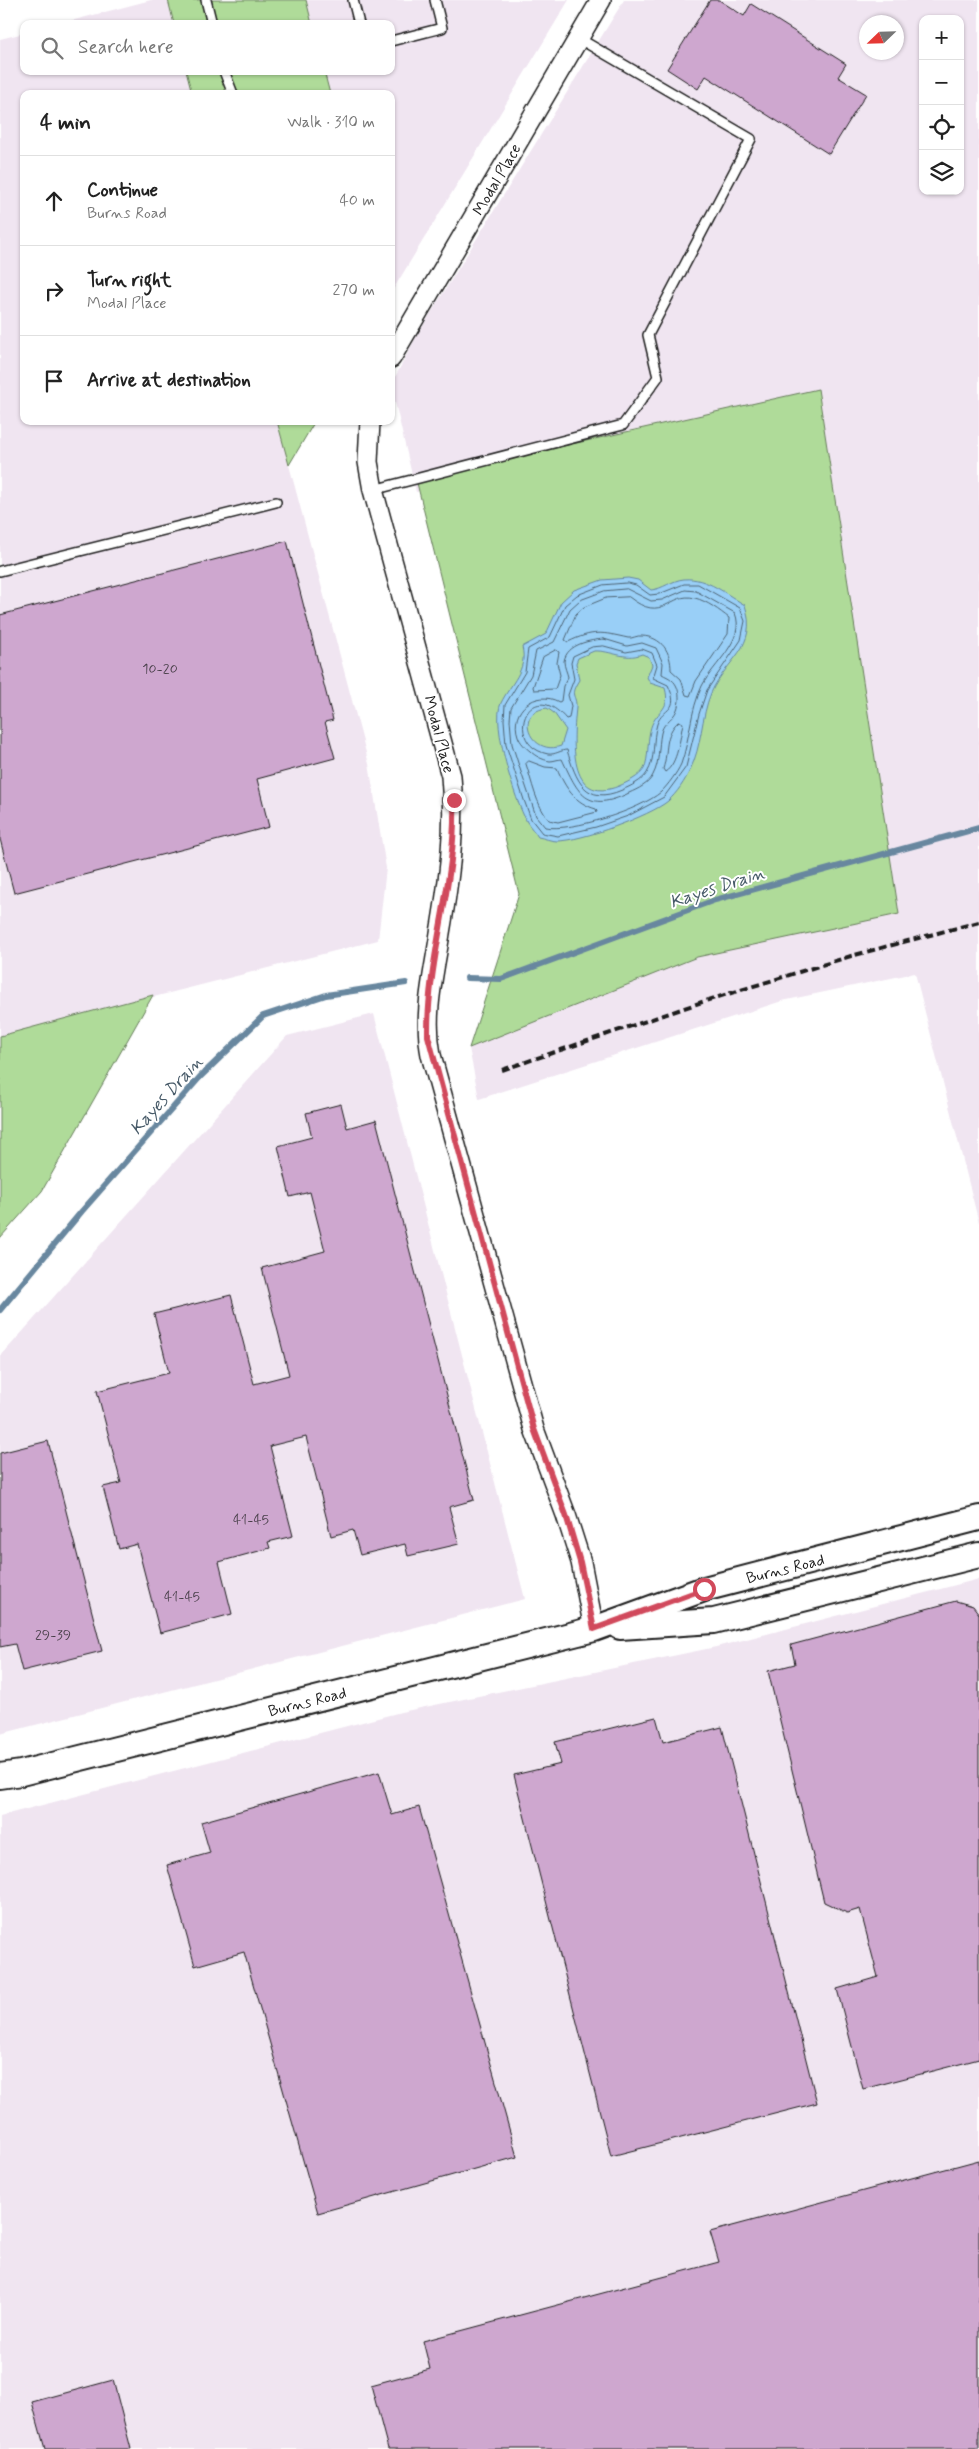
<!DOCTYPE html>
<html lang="en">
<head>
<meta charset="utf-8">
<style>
	body { margin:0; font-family:Mynerve,sans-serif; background:#f2f2f2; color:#222 }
	.controls { position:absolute; right:15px; top:15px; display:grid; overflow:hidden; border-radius:10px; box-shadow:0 1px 4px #0004 }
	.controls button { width:45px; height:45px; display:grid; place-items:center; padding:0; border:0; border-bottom:1px solid #e0e0e0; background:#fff; color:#222; font:25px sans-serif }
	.compass { position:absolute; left:859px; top:15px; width:45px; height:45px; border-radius:50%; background:#fff; box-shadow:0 1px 4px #0004; rotate:247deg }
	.stop { position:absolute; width:15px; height:15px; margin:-11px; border:4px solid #d1495b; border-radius:50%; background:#fff }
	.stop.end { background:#d1495b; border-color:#fff; box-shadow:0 1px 5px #0008 }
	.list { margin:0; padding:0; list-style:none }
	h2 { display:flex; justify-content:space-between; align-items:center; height:65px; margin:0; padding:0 20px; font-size:21px }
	h2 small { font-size:16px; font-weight:400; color:#767676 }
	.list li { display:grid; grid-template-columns:32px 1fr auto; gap:15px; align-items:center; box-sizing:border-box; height:90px; padding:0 20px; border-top:1px solid #e0e0e0 }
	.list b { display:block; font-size:19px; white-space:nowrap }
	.list p { margin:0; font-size:16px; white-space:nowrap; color:#767676 }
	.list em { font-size:16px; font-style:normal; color:#767676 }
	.icon { flex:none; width:28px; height:28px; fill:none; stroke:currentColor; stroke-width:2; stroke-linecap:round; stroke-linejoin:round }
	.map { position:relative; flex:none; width:979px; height:2449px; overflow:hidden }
	.search { position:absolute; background:#fff; box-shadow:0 1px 4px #0004; left:20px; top:20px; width:375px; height:55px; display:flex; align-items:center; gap:12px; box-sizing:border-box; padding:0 18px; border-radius:10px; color:#767676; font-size:19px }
	.panel { position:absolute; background:#fff; box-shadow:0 1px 4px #0004; left:20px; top:90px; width:375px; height:335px; border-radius:10px }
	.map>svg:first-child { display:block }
</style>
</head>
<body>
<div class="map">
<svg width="979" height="2449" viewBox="0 0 979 2449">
	<rect width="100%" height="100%" fill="#fff"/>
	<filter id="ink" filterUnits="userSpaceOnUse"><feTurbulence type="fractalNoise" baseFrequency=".02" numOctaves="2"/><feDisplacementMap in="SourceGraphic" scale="10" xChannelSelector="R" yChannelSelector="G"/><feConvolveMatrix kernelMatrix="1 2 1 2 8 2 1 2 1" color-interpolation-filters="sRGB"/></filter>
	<g filter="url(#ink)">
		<g fill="#f0e5f1" fill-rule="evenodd">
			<path d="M151,0h418l-178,293v-199h-367v327h291l-26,44 80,299 17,104 -8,72 -378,96v-997l24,-6v38h367v-47h-332z"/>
			<path d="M624,0h355v1223l-64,-250 -133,28 -303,98 -10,-51 228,-91 202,-43 -81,-525 -402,103 -25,-107 25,-48zM923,19h37v172h-37zM866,22h30v30h-30z"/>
			<path d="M374,1014l151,585 -525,135v-377l287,-321z"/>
			<path d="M979,1579v870h-979v-633l401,-104 315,-65z"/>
		</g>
		<g fill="#afdb99" stroke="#667c5a">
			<path d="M168,0h138l6,24h-138z"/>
			<path d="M186,71h138l6,23h-138z"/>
			<path d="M818,389l81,525 -202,43 -228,91 50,-154 -103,-415z"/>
			<path d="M277,421h38l-26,44z"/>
			<path d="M153,995l-111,196 -42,47v-202z"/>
		</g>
		<path fill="#99cff7" stroke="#67879f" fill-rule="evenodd" d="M628,578l10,2 13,10c12,-1 21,-10 33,-11 23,-2 43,16 61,26 14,43 -19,54 -34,88 -10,24 -9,53 -21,77 -5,11 -13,23 -22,31 -18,15 -87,40 -111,40 -6,0 -13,-3 -19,-4 -3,-5 -8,-10 -11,-15 -12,-21 -36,-98 -26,-119 9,-19 27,-33 21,-56l24,-13 15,-32 13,-12 28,-10zM594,651c17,-1 31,10 48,3l7,3 3,8 -5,12 3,6 15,5c7,24 -11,22 -15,43 -3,13 -1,26 -6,38 -5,8 -16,13 -25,17 -52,21 -46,-48 -43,-78 1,-14 -8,-11 3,-28l-3,-17 2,-5zM547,708l7,5 12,17 -5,16c-30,11 -49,-34 -14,-38z"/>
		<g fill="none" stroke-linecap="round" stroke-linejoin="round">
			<g stroke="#4e6474" stroke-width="1">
				<path d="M628,583l8,2 14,10 9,-1 25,-10h14l42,24 5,13 -4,19 -34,50 -8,24 -13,53 -22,30 -36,19 -32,11 -38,9 -16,-3 -11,-14 -7,-19 -18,-55 -2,-25 1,-15 20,-33 3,-23 22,-12 15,-32 12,-10 26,-10z"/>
				<path d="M627,589l24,12 11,-1 23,-10 11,1 39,22c11,27 -22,51 -33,73 -12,25 -12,53 -21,78 -4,9 -13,21 -20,28 -21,18 -89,40 -116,35l-9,-11 -17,-50 -7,-22 -2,-24 1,-12 20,-33 5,-24 18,-9 16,-33 10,-9 24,-9z"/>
				<path d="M629,597c35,28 40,-6 66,1 12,3 25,13 34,20l-1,16 -32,47 -6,15 -4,-1 -5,-16 -10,-9c0,-18 -9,-33 -29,-34 -5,-1 -10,3 -14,2 -26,-6 -35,-8 -60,4l-3,-2 11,-26 8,-7 22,-9z"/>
				<path d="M604,639l23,7 15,-3 14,5 7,15 -1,11c3,2 7,3 10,6 9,7 9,26 2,35 -6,7 -11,9 -13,18 -3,14 -1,29 -8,42 -4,9 -15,14 -24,18 -43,21 -51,0 -67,-34 -4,0 -8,2 -12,2 -7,-1 -15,-5 -20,-10 -5,-4 -10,-9 -12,-15 -9,-26 18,-47 41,-34l2,-1 2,-15 5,-9c-1,-5 -4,-10 -4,-16 3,-17 26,-21 40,-22z"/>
				<path d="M604,646l22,6 16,-3 10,4 5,12 -4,13 15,7c13,27 -5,22 -11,39 -5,16 -1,35 -10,49 -5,8 -16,13 -25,17 -37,16 -46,-10 -55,-40 -6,0 -12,5 -19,4 -46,-9 -20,-80 18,-35l3,-1 2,-12 -3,-11 6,-16 -3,-16 2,-7 19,-9z"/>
				<path d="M556,650l3,2 -2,11 3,12 -5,14 -21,1 -1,-3 10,-30z"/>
				<path d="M679,721l4,2c-3,14 -5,41 -18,49l-2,-3c6,-19 0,-34 16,-48z"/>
				<path d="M529,761l16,6 12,1c8,20 18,35 39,41l1,3 -39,10 -9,-2c-13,-15 -17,-38 -23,-56z"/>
			</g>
			<g stroke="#67879f" stroke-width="6">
				<path d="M467,978l34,1 214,-79 264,-72"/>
				<path d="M0,1310l82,-99 118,-134 63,-61 63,-21 80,-12"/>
			</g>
		</g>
		<g fill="#cea7cf" stroke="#1c1c1c">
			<path d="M710,0h9l25,16 7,-12 95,60 -8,13 28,17 -37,60 -123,-78 -8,13 -31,-20z"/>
			<path d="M287,541l46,179 -8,2 10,36 -78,21 12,48 -255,66 -14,-54v-224z"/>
			<path d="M341,1104l6,24 29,-8 98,380 -25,7 10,37 -51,12 -3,-12 -45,11 -7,-25 -22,6 -25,-99 -36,9 23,90 -25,6 2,6 -51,14 13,52 -72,19 -23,-89 -18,5 -16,-62 18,-4 -24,-92 72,-18 -15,-59 77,-19 23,89 35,-9 -27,-107 63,-17 -15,-59 -20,5 -12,-51 34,-9 -6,-24z"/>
			<path d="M48,1441l54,210 -80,20 -7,-27 -15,3v-194z"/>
			<path d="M956,1601l17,5 6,8v445l-116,30 -26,-100 41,-12 -18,-68 -13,4 -23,-11 -56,-231 27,-7 -4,-19z"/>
			<path d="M656,1717l7,25 59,-15 95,376 -206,53 -97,-381 47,-11 -6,-22z"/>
			<path d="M379,1772l13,43 27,-8 98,350 -199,56 -74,-261 -49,14 -28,-101 43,-12 -9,-31z"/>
			<path d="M979,2160v289h-591l-17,-64 59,-16 -7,-28 296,-79 -9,-30z"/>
			<path d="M113,2380l18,69h-86l-13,-47z"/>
		</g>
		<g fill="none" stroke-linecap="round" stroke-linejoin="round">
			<g stroke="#1c1c1c" stroke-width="12">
				<g id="service">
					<path d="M206,0l6,24"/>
					<path d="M353,0l6,24"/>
					<path d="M391,41l51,-13 -7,-28"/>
					<path d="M224,71l9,23"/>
					<path d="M373,490l250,-65 35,-48 -10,-42 103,-196 -173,-101"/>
					<path d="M0,571l276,-69"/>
				</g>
			</g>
			<g stroke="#1c1c1c" stroke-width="22">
				<g id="minor">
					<path d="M391,358l210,-358"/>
					<path d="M370,421l-2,41 5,28 78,286c5,53 -2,105 -11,157 -6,41 -17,80 -9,122l103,374 32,86 15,47 13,67"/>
				</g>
			</g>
			<g stroke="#1c1c1c" stroke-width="28">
				<g id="tertiary">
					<path d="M620,1627l94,-6 265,-66"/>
					<path d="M0,1776l21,-3 573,-144 110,-40 275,-71"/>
				</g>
			</g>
			<use href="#service" stroke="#fff" stroke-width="9"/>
			<use href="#minor" stroke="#fff" stroke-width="19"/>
			<use href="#tertiary" stroke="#fff" stroke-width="24"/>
			<path stroke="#1c1c1c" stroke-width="4" stroke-dasharray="8 4" stroke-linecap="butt" d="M502,1070l200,-68 149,-46 128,-34"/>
		</g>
	</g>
	<g fill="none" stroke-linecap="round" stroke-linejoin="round" filter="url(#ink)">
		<path stroke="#d1495b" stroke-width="6" d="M454,800c3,80 -27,157 -26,236l106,393 32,86 14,47 14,67 110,-40"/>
	</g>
	<g text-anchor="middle" stroke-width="4" stroke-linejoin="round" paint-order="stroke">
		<g font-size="14" fill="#483f49">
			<text x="160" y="673">10-20</text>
			<text x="251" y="1524">41-45</text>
			<text x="182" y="1601">41-45</text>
			<text x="53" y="1639">29-39</text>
		</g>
		<g font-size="16" fill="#1c1c1c" stroke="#fff">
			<text transform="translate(496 179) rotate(-60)" y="6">Modal Place</text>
			<text transform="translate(440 734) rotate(75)" y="6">Modal Place</text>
			<text transform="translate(785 1568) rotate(-14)" y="6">Burns Road</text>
			<text transform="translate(307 1701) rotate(-14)" y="6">Burns Road</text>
		</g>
		<g font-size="18" font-style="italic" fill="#485b69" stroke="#fff">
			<text transform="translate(717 887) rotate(-18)" y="6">Kayes Drain</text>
			<text transform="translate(166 1095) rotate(-48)" y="6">Kayes Drain</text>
		</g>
	</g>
</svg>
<div class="controls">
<button>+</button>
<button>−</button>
<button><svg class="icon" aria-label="locate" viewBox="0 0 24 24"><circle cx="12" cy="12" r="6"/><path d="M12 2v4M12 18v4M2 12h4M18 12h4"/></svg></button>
<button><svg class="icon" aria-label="layers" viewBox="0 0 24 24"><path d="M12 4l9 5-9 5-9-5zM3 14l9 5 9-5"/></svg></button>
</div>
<svg class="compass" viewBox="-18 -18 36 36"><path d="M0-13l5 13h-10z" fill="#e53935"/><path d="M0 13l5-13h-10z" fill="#767676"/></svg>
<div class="stop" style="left:704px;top:1589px"></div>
<div class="stop end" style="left:454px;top:800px"></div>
<div class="search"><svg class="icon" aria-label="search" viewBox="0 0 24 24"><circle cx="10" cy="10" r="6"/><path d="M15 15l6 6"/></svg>Search here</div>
<section class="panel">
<h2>4 min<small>Walk · 310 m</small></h2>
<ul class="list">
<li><svg class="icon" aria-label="ahead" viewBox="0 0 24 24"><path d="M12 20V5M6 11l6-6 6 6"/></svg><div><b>Continue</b><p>Burns Road</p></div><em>40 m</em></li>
<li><svg class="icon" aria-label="right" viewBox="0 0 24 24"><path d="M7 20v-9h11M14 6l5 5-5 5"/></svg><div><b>Turn right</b><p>Modal Place</p></div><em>270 m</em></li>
<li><svg class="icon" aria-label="arrive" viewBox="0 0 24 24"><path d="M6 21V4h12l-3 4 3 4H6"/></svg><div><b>Arrive at destination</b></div></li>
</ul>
</section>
</div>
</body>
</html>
